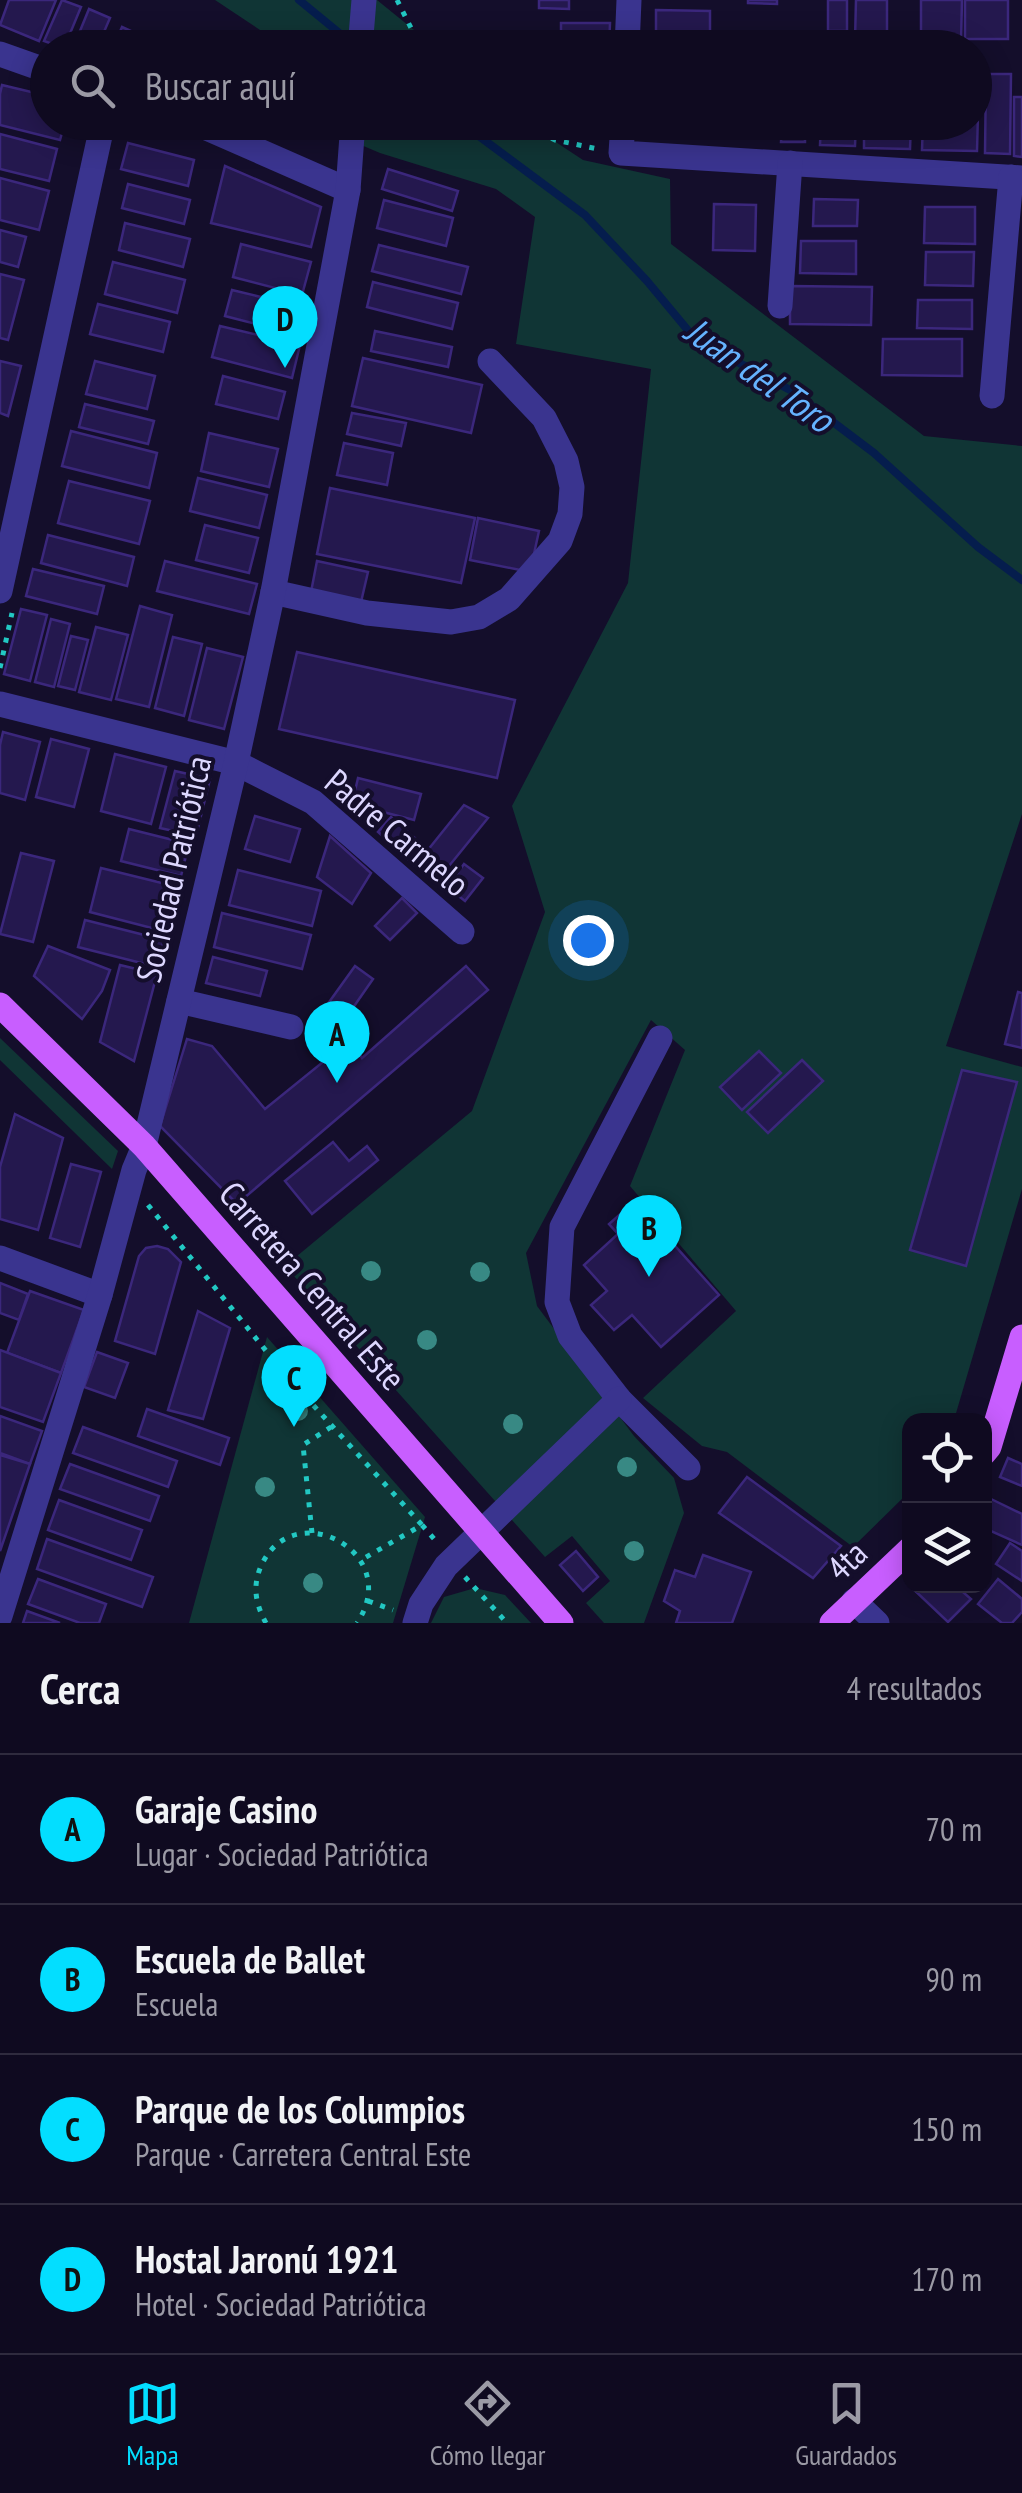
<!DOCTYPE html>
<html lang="es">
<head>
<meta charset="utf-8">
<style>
	body { margin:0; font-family:"PT Sans Narrow",sans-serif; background:#181329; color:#f1f3f6 }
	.controls { position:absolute; right:30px; bottom:30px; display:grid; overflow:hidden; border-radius:20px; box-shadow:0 5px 25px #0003 }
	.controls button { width:90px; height:90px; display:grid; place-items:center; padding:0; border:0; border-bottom:2px solid #2f2b3e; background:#0f0a20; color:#f1f3f6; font:50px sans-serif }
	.you { position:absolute; left:588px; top:940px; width:35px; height:35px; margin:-25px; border:8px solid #fff; border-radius:50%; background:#1a73e8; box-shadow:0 0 0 15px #1a73e833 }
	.badge { display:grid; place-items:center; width:65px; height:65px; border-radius:50%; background:#03deff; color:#111; font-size:32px; font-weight:700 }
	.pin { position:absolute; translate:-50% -82px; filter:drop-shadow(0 2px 5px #0008) }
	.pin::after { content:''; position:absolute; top:52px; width:35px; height:30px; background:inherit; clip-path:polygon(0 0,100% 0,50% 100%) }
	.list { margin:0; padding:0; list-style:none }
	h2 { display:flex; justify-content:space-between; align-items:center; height:130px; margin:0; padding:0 40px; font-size:42px }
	h2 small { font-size:32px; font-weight:400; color:#9b9aa5 }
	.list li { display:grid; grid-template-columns:65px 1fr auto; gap:30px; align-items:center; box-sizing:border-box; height:150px; padding:0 40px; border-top:2px solid #2f2b3e }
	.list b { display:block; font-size:38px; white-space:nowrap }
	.list p { margin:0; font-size:32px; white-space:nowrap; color:#9b9aa5 }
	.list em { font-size:32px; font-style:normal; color:#9b9aa5 }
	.icon { flex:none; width:55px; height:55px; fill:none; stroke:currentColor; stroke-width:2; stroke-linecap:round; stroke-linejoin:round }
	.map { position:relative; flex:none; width:1022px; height:1623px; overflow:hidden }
	.search { position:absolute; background:#0f0a20; box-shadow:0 5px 25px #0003; left:30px; right:30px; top:30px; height:110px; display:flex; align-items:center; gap:25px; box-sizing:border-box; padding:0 35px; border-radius:55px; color:#9b9aa5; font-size:38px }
	.sheet { height:730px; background:#0f0a20 }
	nav { display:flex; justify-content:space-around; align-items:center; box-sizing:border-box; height:140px; border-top:2px solid #2f2b3e; background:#0f0a20; font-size:28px; color:#9b9aa5 }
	nav a { display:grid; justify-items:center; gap:5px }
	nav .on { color:#03deff }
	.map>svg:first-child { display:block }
</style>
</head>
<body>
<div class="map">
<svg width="1022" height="1623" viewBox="0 0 1022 1623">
	<rect width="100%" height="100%" fill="#140e2b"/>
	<g fill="#103535">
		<path d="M215,0h162l58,47h-173l4,-13z"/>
		<path d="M309,123h218l56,37 87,19 1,65 253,192 98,10v368l-76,232 76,21v122l-68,231h-44l-1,72 -56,55 -126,-95 -25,-6 -59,-48 93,-87 -106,-125 55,-136 -34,-30 -125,233 11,53 97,130 40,42 10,35 -40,110h-40l-18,-20 24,-22 -38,-45 -27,21 -260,-291 187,-155 73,-199 -33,-106 116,-223 23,-214 -135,-25 19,-127 -39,-28 -116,-36z"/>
		<path d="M0,1038l118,113 -6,18 -112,-109z"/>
		<path d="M267,1337l158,180 -32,106h-204z"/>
		<path d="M475,1588l30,7 26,28h-100l13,-26z"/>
	</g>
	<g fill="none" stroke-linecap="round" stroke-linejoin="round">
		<g stroke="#051d4d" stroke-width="8">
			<path d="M299,0l55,45"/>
			<path d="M460,122l125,93 62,66 49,59 96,51 82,62 104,94 44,33"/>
		</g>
	</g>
	<g fill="#24184e" stroke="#3b277c" stroke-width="2.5">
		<path d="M9,0h47l-17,41 -39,-16z"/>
		<path d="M62,0l19,7 -17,41 -20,-7z"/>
		<path d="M539,0h30v9l-30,-1z"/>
		<path d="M748,0h29v4l-29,-1z"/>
		<rect x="828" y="0" width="19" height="31"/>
		<path d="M856,0h31v41l-32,-1z"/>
		<path d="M921,0h41l-1,42 -40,-1z"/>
		<rect x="965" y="0" width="43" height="39"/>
		<path d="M89,9l21,9 -13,30h-24z"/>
		<path d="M656,10l54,1v32l-54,-1z"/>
		<path d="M561,23h49l-1,25h-48z"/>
		<path d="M122,27l22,10 -4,11h-27z"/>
		<path d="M167,35l28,11v2h-33z"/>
		<path d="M986,74h25l-1,80 -25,-1z"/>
		<path d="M974,76h5l-2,75 -55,-1 1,-28h51z"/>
		<path d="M2,85l46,11v26h17l-5,18 -60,-15v-31z"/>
		<path d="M1014,97h8v60l-8,-1z"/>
		<path d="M646,122h40v11l-40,-1z"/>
		<path d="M701,122h25l-1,15 -24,-1z"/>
		<path d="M742,122h27v15l-27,-1z"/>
		<path d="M782,122h23v20h-24z"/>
		<path d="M821,122h35l-1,24 -35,-1z"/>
		<path d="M864,122h47l-1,27 -46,-1z"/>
		<path d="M0,134l57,15 -8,32 -49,-12z"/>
		<path d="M128,143l66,17 -6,26 -67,-17z"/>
		<path d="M225,166l96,41 -10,40 -100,-24z"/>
		<path d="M388,169l70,22 -6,20 -70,-22z"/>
		<path d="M0,178l49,13 -10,39 -39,-10z"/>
		<path d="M128,184l62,16 -6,24 -62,-16z"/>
		<path d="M814,199l44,1 -1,26h-44z"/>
		<path d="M384,200l69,18 -7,28 -69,-18z"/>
		<path d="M714,204l42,1 -1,46 -42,-1z"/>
		<path d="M925,207h50v37l-51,-1z"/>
		<path d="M125,223l65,16 -7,28 -64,-17z"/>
		<path d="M0,230l26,7 -8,30 -18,-5z"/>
		<path d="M801,241h55v33l-56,-1z"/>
		<path d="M241,244l70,18 -9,33 -69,-18z"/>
		<path d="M379,245l89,22 -7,27 -89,-23z"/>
		<path d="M926,252h48l-1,34 -48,-1z"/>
		<path d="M113,262l72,18 -8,33 -72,-19z"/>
		<path d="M0,274l24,6 -16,60 -8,-2z"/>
		<path d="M373,282l85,21 -6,26 -85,-22z"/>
		<path d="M790,286l82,1 -1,38 -81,-1z"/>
		<path d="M232,290l74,18 -7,27 -74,-19z"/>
		<path d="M918,300h54v29l-55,-1z"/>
		<path d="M98,304l72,18 -7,30 -73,-18z"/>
		<path d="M220,326l80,19 -8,33 -80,-21z"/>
		<path d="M375,331l77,16 -4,20 -77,-16z"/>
		<path d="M883,339h79v37l-80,-1z"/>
		<path d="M363,358l119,27 -11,48 -119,-27z"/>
		<path d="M0,361l21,5 -13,50 -8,-3z"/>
		<path d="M95,361l60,15 -8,33 -61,-15z"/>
		<path d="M223,376l62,16 -7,27 -62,-15z"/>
		<path d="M85,404l69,17 -6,23 -69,-17z"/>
		<path d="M352,413l54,10 -5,23 -54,-12z"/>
		<path d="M71,431l86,22 -8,35 -87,-22z"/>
		<path d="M209,433l69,16 -9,38 -68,-16z"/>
		<path d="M344,443l49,10 -6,32 -50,-10z"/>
		<path d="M198,478l69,17 -8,33 -69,-17z"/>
		<path d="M69,481l81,20 -11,43 -81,-21z"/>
		<path d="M330,488l145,30 -14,65 -144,-29z"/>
		<path d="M478,518l61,13 -9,41 -60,-12z"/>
		<path d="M205,525l53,13 -9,35 -53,-13z"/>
		<path d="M48,535l86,22 -7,29 -86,-23z"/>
		<path d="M165,561l92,23 -8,30 -92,-23z"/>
		<path d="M317,561l51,11 -7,30 -50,-10z"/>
		<path d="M33,569l71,17 -7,28 -71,-18z"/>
		<path d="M140,606l32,9 -23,92 -33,-8z"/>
		<path d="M21,609l26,6 -17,66 -26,-7z"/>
		<path d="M51,619l19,5 -16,63 -19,-5z"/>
		<path d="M96,627l32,8 -17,65 -32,-8z"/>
		<path d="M71,636l17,4 -13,50 -17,-4z"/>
		<path d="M173,637l29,7 -18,72 -29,-8z"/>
		<path d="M207,648l36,9 -19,72 -35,-9z"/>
		<path d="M297,652l218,48 -18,78 -218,-49z"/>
		<path d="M3,732l37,10 -15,58 -25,-7v-48z"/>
		<path d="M51,739l38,10 -15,58 -38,-10z"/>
		<path d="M115,754l51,13 -15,57 -50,-13z"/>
		<path d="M175,771l35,8 -14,57 -36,-8z"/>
		<path d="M358,778l63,16 -7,26 -62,-16z"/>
		<path d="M464,805l24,13 -52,64 -21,-16z"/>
		<path d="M255,816l45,13 -10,33 -45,-13z"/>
		<path d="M391,817l33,29 -14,15 -32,-29z"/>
		<path d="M129,829l60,15 -8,32 -60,-15z"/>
		<path d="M330,836l41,37 -19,31 -35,-27z"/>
		<path d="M21,853l33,8 -21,81 -33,-8z"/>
		<path d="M464,864l19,14 -18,23 -18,-14z"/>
		<path d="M101,868l81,20 -11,45 -81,-21z"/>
		<path d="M238,870l83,21 -9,35 -83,-21z"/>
		<path d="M402,898l15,15 -27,27 -15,-14z"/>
		<path d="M222,913l89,22 -9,34 -88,-22z"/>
		<path d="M85,920l79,20 -7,27 -79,-20z"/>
		<path d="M48,946l62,24 -8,21 -20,28 -48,-43z"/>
		<path d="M213,957l54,14 -7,25 -54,-13z"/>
		<path d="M120,965l37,9 -23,87 -34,-19z"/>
		<path d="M355,966l18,13 -32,46 -19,-13z"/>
		<path d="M466,966l22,24 -251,214 -77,-78 27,-87 25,7 53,63 85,-69 12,18z"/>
		<path d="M1018,992l4,1v55l-17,-4z"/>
		<path d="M759,1051l22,22 -39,37 -22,-23z"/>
		<path d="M802,1060l21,21 -55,52 -21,-21z"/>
		<path d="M962,1070l55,12 -51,184 -56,-16z"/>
		<path d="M15,1114l48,24 -25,92 -38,-11v-52z"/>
		<path d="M333,1142l16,19 18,-15 11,14 -66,54 -27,-33z"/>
		<path d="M71,1164l30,8 -21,75 -30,-9z"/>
		<path d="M635,1201l84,94 -58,52 -29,-32 -18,15 -23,-25 16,-14 -23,-26 34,-31 -9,-10z"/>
		<path d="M157,1246l11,3 13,13 -26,92 -40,-13 24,-85 7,-8z"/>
		<path d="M0,1283l28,11 -9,26 -19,-7z"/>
		<path d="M30,1291l54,19 -23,63 -54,-20z"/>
		<path d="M198,1311l32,17 -27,91 -35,-9z"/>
		<path d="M0,1350l61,23 -18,49 -43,-15z"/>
		<path d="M97,1352l31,11 -13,35 -31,-11z"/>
		<path d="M147,1409l82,29 -9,27 -82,-29z"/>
		<path d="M0,1416l42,15 -12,33 -30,-11z"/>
		<path d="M83,1427l94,34 -9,26 -95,-34z"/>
		<path d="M0,1455l30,9 -30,87z"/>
		<path d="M1008,1458l14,6v22l-22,-9z"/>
		<path d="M70,1464l89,32 -9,25 -90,-32z"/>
		<path d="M747,1477l94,69 -28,32 -94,-65z"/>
		<path d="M989,1498l33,16v31l-38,-17v-20z"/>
		<path d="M59,1500l83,30 -11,30 -83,-30z"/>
		<path d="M47,1539l106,38 -11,30 -105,-38z"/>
		<path d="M1010,1543l12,8v30l-26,-17z"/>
		<path d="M576,1551l22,26 -15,14 -23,-26z"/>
		<path d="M703,1555l48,17 -19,51h-56l4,-12 -16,-10 11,-31 20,7z"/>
		<path d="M38,1579l68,25 -7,19h-19l-52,-19z"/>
		<path d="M998,1579l24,20v13l-10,11h-10l-24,-19z"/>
		<path d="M910,1586h46l15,13 -23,23z"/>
		<path d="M27,1611l33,12h-37z"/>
	</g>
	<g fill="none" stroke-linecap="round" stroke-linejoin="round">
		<g stroke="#22c8c3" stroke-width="5" stroke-dasharray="5 8" stroke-linecap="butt">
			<path d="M397,0l15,30 19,18"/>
			<path d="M137,122l34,12"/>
			<path d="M516,122l39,18 43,9"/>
			<path d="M0,668l12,-55"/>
			<path d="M148,1205l136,168 138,152 -61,35"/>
			<path d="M422,1525l14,16"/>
			<path d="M312,1533l-9,-88 28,-18"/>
			<path d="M465,1577l42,46"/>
			<path d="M368,1601l25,9"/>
			<path d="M266,1623c-11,-20 -14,-38 -4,-59 33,-69 142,-11 95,59"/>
		</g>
		<g stroke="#3a348f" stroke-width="25">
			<path d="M360,48l4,-48"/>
			<path d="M627,48l2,-48"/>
			<path d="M0,54l48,17"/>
			<path d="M193,122l155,68"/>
			<path d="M623,122l-2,31 401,25"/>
			<path d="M780,306l10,-143"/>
			<path d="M992,396l19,-219"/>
			<path d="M0,591l103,-469"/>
			<path d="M273,592l94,21 84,9 28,-5 30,-18 51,-58 10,-27 2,-27 -6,-26 -22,-43 -54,-57"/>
			<path d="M0,704l236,59 77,39 149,130"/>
			<path d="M179,1001l112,26"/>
			<path d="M660,1038l-98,189 -5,75 13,34 49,63 69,69"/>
			<path d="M0,1258l100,37"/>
			<path d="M854,1601l23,22"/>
			<path d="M0,1616l100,-321 34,-125 10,-24 92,-383 37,-171 75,-402 5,-68"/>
			<path d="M415,1623l6,-19 25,-38 173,-167"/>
		</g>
		<g stroke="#c85eff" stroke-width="25">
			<path d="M0,1005l144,141 417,477"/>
			<path d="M984,1453l5,-6 33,-110"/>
			<path d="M832,1623l78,-74"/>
		</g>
	</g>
	<g fill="#388984">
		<circle cx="371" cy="1271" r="10"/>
		<circle cx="480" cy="1272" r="10"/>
		<circle cx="427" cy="1340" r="10"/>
		<circle cx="298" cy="1411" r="10"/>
		<circle cx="513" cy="1424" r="10"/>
		<circle cx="627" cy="1467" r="10"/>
		<circle cx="265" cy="1487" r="10"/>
		<circle cx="634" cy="1551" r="10"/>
		<circle cx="313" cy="1583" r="10"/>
	</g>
	<g text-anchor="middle" stroke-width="8" stroke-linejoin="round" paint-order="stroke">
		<g font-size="35" fill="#ddd7ff" stroke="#140e2b">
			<text transform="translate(397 833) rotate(40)" y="12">Padre Carmelo</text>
			<text transform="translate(174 869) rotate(-77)" y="12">Sociedad Patriótica</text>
			<text transform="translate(312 1286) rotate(49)" y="12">Carretera Central Este</text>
			<text transform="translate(847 1561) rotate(-44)" y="12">4ta</text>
		</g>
		<g font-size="38" font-style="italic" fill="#65b3ff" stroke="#140e2b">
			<text transform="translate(759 375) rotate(35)" y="13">Juan del Toro</text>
		</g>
	</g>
</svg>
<div class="controls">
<button><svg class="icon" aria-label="locate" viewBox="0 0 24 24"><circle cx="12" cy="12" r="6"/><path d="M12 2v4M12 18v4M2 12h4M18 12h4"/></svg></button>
<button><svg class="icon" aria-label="layers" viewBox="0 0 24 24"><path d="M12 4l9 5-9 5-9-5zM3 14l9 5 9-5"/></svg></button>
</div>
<div class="you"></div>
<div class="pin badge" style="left:337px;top:1083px">A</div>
<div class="pin badge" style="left:649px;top:1277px">B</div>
<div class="pin badge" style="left:294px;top:1427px">C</div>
<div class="pin badge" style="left:285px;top:368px">D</div>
<div class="search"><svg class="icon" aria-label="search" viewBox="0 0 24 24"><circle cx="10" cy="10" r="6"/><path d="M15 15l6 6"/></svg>Buscar aquí</div>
</div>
<section class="sheet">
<h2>Cerca<small>4 resultados</small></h2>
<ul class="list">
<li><span class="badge">A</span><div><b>Garaje Casino</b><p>Lugar · Sociedad Patriótica</p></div><em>70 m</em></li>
<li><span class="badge">B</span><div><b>Escuela de Ballet</b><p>Escuela</p></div><em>90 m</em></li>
<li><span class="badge">C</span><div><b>Parque de los Columpios</b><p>Parque · Carretera Central Este</p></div><em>150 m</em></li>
<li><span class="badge">D</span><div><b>Hostal Jaronú 1921</b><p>Hotel · Sociedad Patriótica</p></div><em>170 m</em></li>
</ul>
</section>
<nav>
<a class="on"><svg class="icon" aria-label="map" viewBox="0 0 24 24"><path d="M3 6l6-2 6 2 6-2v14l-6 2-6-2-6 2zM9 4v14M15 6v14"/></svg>Mapa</a>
<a><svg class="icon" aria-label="directions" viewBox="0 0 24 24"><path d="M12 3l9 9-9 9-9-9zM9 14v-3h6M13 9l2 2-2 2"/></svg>Cómo llegar</a>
<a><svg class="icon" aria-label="saved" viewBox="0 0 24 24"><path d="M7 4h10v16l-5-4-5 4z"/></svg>Guardados</a>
</nav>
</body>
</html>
